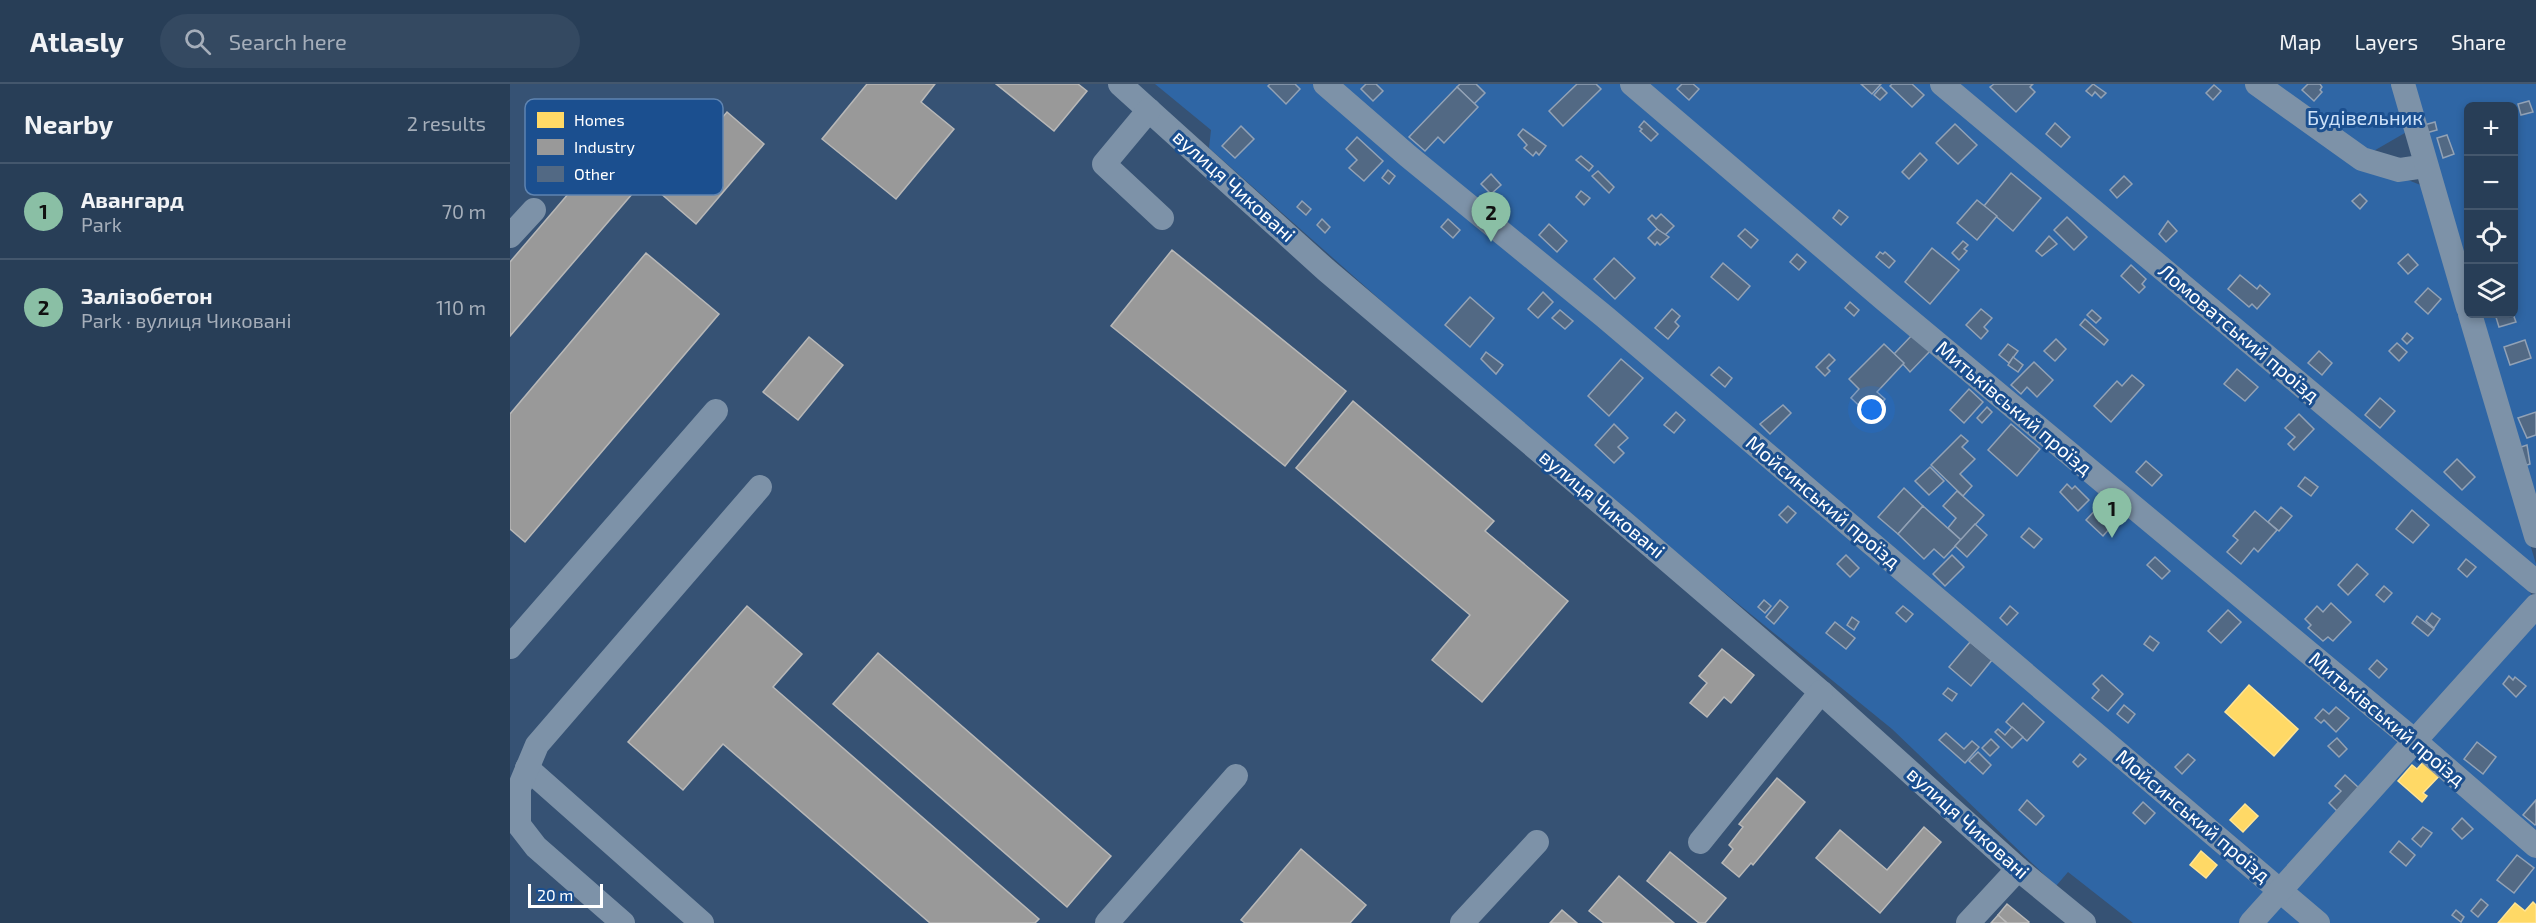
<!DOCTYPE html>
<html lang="en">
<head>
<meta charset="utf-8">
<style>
	body { margin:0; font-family:"Exo 2",sans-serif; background:#344961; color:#f1f3f6 }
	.controls { position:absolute; right:18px; top:18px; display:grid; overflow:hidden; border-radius:9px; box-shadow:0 3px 9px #0003 }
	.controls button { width:54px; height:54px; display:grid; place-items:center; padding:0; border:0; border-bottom:2px solid #44576d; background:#283e57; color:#f1f3f6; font:30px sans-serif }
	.scale { position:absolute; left:18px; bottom:15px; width:75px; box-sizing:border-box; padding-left:6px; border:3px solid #fff; border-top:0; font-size:16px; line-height:21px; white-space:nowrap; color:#fff; -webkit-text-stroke:4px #1b4f8f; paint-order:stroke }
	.you { position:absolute; left:1362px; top:326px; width:21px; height:21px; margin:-15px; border:4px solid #fff; border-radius:50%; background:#1a73e8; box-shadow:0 0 0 9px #1a73e833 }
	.badge { display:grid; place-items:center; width:39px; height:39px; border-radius:50%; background:#8abfa5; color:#111; font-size:20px; font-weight:700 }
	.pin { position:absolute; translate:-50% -50px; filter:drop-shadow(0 2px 3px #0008) }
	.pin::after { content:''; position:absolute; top:32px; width:21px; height:18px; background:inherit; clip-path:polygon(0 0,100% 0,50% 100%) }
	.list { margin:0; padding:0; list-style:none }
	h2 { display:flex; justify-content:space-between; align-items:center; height:78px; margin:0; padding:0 24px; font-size:26px }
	h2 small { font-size:20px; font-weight:400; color:#a5aeba }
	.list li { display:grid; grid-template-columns:39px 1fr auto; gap:18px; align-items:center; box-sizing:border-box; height:96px; padding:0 24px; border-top:2px solid #44576d }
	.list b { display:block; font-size:22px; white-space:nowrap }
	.list p { margin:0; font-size:20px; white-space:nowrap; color:#a5aeba }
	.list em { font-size:20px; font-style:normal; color:#a5aeba }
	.icon { flex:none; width:33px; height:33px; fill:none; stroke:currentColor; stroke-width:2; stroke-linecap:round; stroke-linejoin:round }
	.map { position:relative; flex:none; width:2026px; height:839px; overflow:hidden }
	header { display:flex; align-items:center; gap:36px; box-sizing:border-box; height:84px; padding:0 30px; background:#283e57; border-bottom:2px solid #44576d }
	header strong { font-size:28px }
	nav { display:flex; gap:33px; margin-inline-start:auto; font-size:21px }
	.search { width:420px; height:54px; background:#344961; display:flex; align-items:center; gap:15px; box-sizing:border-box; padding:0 21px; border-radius:33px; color:#a5aeba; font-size:22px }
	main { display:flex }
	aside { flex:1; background:#283e57 }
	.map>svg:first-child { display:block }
</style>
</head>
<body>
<header>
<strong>Atlasly</strong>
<div class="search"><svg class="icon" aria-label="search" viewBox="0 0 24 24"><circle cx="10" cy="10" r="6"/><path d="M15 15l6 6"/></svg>Search here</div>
<nav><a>Map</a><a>Layers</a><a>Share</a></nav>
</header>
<main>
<aside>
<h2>Nearby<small>2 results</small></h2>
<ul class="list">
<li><span class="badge">1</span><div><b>Авангард</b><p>Park</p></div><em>70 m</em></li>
<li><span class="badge">2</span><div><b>Залізобетон</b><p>Park · вулиця Чиковані</p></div><em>110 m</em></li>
</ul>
</aside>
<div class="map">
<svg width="2026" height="839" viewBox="0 0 2026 839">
	<rect width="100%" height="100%" fill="#365274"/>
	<g fill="#2f66a5">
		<path d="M645,0h1242l13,46 -45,26 38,22 20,8 113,378v14l-10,9 5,7 5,23v306h-403l-65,-51 -12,14 -164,-157 -177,-144 -293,-248 -213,-189 2,-18z"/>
		<path d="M1901,0h125v432l-61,-202h39v-208h-46v185z"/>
	</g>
	<g fill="#ffd966" stroke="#ffe494" stroke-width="1.5">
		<path d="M1739,601l49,44 -24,27 -49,-44z"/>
		<path d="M1916,675l16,14 -19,20 4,3 -5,6 -24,-21 14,-16 5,4z"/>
		<path d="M1735,720l13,12 -15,16 -13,-12z"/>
		<path d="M1691,767l16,14 -11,13 -16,-13z"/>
		<path d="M2023,818l3,3v18h-38l17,-20 10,8z"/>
	</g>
	<g fill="#999" stroke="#b8b8b8" stroke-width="1.5">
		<path d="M357,0h68l-14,18 33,27 -58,70 -74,-60z"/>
		<path d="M486,0h82l9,7 -33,40z"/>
		<path d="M135,20l37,32 -172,200v-74z"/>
		<path d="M217,28l37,32 -68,80 -37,-32z"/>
		<path d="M662,166l174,141 -61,75 -174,-140z"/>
		<path d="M136,169l73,61 -194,228 -15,-13v-115z"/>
		<path d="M299,253l34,28 -45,55 -35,-28z"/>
		<path d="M843,317l141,120 -9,10 83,70 -86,101 -50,-42 38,-45 -174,-147z"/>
		<path d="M237,522l55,48 -29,33 266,232 -4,4h-105l-207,-179 -40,46 -55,-48z"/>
		<path d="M1212,565l32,26 -23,28 -7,-6 -17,20 -17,-14 17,-20 -8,-7z"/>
		<path d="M368,569l233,203 -44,51 -234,-203z"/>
		<path d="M1267,694l28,24 -52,63 -2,-2 -12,14 -17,-14 11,-14 -4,-4 14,-18 -4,-3z"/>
		<path d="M1414,743l17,15 -61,71 -64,-55 24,-28 47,40z"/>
		<path d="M791,765l65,56 -16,18h-105l-4,-3z"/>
		<path d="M1160,768l56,46 -21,25h-6l-52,-42z"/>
		<path d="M1109,792l55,47h-70l-15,-12z"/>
		<path d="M1497,820l22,18 -1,1h-21l-9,-8z"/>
		<path d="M1052,826l15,13h-27z"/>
		<path d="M1488,831l9,8h-16z"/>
	</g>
	<g fill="#526984" stroke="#92a2b6" stroke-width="1.5">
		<path d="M760,0h25l5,5 -14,15 -18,-18z"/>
		<path d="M856,0h10l7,7 -10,10 -12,-12z"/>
		<path d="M950,0h16l9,9 -11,11 -17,-17z"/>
		<path d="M1067,0h19l5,5 -38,37 -14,-15z"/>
		<path d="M1172,0h11l6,5 -10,11 -12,-11z"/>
		<path d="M1351,0h20l-9,10z"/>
		<path d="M1382,0h20l12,11 -12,12 -22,-21z"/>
		<path d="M1484,0h39l-3,3 5,5 -19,20 -26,-25z"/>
		<path d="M1583,0l13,9 -5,5 -6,-6 -3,4 -6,-5z"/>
		<path d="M1798,0h12l2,3 -2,3 2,2 -8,9 -12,-11z"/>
		<path d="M1704,1l7,6 -8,9 -7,-7z"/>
		<path d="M947,3l21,20 -34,36 -6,-6 -13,14 -16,-14z"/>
		<path d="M1371,3l6,6 -7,7 -6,-5z"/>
		<path d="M2019,17l4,11 -12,3 -3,-11z"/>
		<path d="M1134,37l14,13 -7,7 -11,-10 2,-2 -3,-2z"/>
		<path d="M1925,38l2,8 -11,3 -2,-8z"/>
		<path d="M1545,39l15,14 -9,10 -15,-13z"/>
		<path d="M1445,40l22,21 -19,19 -22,-21z"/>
		<path d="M731,42l13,13 -19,19 -13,-12z"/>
		<path d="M1013,45l23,17 -7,9 -3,-3 -3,4 -9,-8 3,-3 -9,-10z"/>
		<path d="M1937,51l7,19 -11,4 -6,-20z"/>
		<path d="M847,53l26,24 -19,20 -15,-13 8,-8 -11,-11z"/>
		<path d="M1410,69l7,7 -18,19 -7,-7z"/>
		<path d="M1071,72l12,10 -4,5 -13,-11z"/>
		<path d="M878,86l7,6 -6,8 -7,-6z"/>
		<path d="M1088,87l16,16 -5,6 -17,-17z"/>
		<path d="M1501,89l30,25 -28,33 -29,-25z"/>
		<path d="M981,90l10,11 -10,9 -10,-10z"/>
		<path d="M1614,92l8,8 -15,14 -7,-8z"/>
		<path d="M1071,107l9,7 -6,7 -8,-8z"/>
		<path d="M1850,110l7,7 -7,8 -8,-8z"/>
		<path d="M1467,116l20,16 -20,24 -20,-17z"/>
		<path d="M792,117l9,8 -5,6 -9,-8z"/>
		<path d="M1329,126l9,7 -7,8 -8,-7z"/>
		<path d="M1151,130l13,12 -10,10 -16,-17 4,-4 4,4z"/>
		<path d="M1557,133l20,20 -13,13 -20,-20z"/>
		<path d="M812,135l8,8 -5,6 -8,-8z"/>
		<path d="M938,135l12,11 -7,8 -12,-11z"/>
		<path d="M1658,137l9,10 -11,11 -7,-8z"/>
		<path d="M1039,140l18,17 -10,11 -18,-17z"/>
		<path d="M1147,145l12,8 -9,8 -3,-3 -2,3 -7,-7z"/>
		<path d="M1235,145l13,11 -7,8 -13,-12z"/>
		<path d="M1539,152l8,8 -15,12 -6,-5z"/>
		<path d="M1453,157l5,4 -4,4 3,2 -8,9 -7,-7z"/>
		<path d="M1422,164l27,22 -29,34 -25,-22z"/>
		<path d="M1370,168l3,2 2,-2 10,9 -6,7 -13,-11z"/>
		<path d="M1287,170l9,8 -7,8 -9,-8z"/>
		<path d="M1898,170l10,11 -10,9 -10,-11z"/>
		<path d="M1104,174l21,20 -20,21 -21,-20z"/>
		<path d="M1213,179l27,23 -12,14 -27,-23z"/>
		<path d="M1621,181l15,14 -4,5 3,3 -6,6 -18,-17z"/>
		<path d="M1730,191l17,14 3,-4 10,9 -13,15 -5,-5 -3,3 -21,-18z"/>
		<path d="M1918,204l13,11 -13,15 -13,-12z"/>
		<path d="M1033,208l10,10 -15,16 -10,-9z"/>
		<path d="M960,213l24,21 -24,29 -25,-22z"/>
		<path d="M1340,218l9,8 -5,6 -9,-8z"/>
		<path d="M1162,225l8,7 -5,6 4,4 -11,13 -13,-11z"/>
		<path d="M1471,225l11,9 -8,9 4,4 -7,8 -15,-14z"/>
		<path d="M1050,226l13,11 -8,8 -13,-11z"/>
		<path d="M1582,226l9,8 -5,5 -9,-8z"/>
		<path d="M1985,230h18l3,8 -17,5z"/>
		<path d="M1575,235l23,21 -4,5 -24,-20z"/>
		<path d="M1404,249l18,16 -22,23 -16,-18z"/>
		<path d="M1897,249l6,5 -6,6 -5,-5z"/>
		<path d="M1546,255l10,10 -11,12 -11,-10z"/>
		<path d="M2015,256l6,18 -21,7 -6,-18z"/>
		<path d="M1887,259l10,9 -8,9 -10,-10z"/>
		<path d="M1374,260l20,19 -27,29 8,7 -15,17 -19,-18 8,-9 -10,-10z"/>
		<path d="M1498,260l10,7 -9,12 -10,-8z"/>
		<path d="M1809,267l13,12 -10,12 -14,-12z"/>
		<path d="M976,268l17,13 -7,9 -15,-15z"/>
		<path d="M1319,270l6,6 -8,8 3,3 -5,5 -9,-9z"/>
		<path d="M1503,273l10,8 -5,7 -10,-7z"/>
		<path d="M1111,275l22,19 -34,38 -21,-20z"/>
		<path d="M1524,278l19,18 -16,17 -10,-10 -6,7 -10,-9z"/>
		<path d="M1209,283l13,11 -7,9 -14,-12z"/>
		<path d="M1727,285l21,18 -13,14 -21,-17z"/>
		<path d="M1622,291l12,10 -33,37 -17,-16 23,-25 5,5z"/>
		<path d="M1459,305l14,13 -19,21 -14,-13z"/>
		<path d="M1870,314l15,13 -15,17 -15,-13z"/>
		<path d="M1273,321l8,8 -21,21 -10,-10z"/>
		<path d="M1477,323l5,5 -10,11 -5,-5z"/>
		<path d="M1166,328l9,8 -11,13 -10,-8z"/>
		<path d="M2026,328v23l-9,3 -9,-20z"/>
		<path d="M1789,330l15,15 -20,21 -6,-6 7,-7 -10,-9z"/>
		<path d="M1104,340l14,14 -10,9 6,6 -10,10 -19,-18z"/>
		<path d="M1501,340l29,25 -23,27 -29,-26z"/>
		<path d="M1451,351l7,6 -6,6 13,12 -15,15 12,12 -9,10 -32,-31z"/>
		<path d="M2017,361l3,19 -9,3 -6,-18z"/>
		<path d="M1947,375l18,18 -13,13 -18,-18z"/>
		<path d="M1636,377l16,14 -10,11 -16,-14z"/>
		<path d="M1420,383l14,14 -15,14 -14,-14z"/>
		<path d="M1795,393l13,10 -7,9 -13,-10z"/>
		<path d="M1557,400l5,5 3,-3 14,14 -11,11 -18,-19z"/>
		<path d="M1394,404l19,18 -25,28 -20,-17z"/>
		<path d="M1447,407l27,24 -23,25 -13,-12 8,-10 -13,-12z"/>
		<path d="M1591,420l13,12 -8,9 4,3 -7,8 -17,-16z"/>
		<path d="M1278,422l8,7 -9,10 -8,-8z"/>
		<path d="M1413,422l38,34 -17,18 -10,-9 -10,10 -26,-25z"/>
		<path d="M1771,423l11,9 -13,15 -11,-9z"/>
		<path d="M1902,426l17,15 -16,18 -17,-14z"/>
		<path d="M1745,427l22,19 -19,22 -4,-4 -13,16 -14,-12 11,-12 -5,-4z"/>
		<path d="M1465,440l12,11 -20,22 -12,-11z"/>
		<path d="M1519,444l13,11 -8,9 -13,-11z"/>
		<path d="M1336,471l13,13 -9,9 -13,-13z"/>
		<path d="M1442,471l12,12 -19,19 -12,-12z"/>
		<path d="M1645,473l15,14 -8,8 -15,-14z"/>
		<path d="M1956,475l10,8 -9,10 -9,-8z"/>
		<path d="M1847,480l11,10 -20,21 -10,-10z"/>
		<path d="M1874,502l8,7 -8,9 -8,-7z"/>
		<path d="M1254,516l7,6 -6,7 -7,-6z"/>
		<path d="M1270,516l8,7 -14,17 -8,-7z"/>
		<path d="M1821,519l20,19 -18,19 -5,-4 -5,4 -15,-13 3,-3 -6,-6 12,-13 6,6z"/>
		<path d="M1393,522l10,8 -7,8 -10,-9z"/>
		<path d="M1500,522l8,7 -11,12 -7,-7z"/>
		<path d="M1718,526l13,12 -20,21 -13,-12z"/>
		<path d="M1922,529l8,6 -6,9 -8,-7z"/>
		<path d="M1907,532l17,13 -6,7 -16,-13z"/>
		<path d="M1342,533l7,5 -5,8 -7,-5z"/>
		<path d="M1325,538l20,16 -9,11 -20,-16z"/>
		<path d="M1640,552l9,7 -6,8 -9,-7z"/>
		<path d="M1460,558l22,18 -21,26 -22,-19z"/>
		<path d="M1867,576l10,9 -8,9 -10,-9z"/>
		<path d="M1592,591l21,19 -15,17 -16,-13 7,-8 -6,-6z"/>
		<path d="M1999,592l4,4 2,-3 11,9 -10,11 -13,-13z"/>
		<path d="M1438,604l9,6 -5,7 -9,-7z"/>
		<path d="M1513,619l21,19 -17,19 -21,-19z"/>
		<path d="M1614,621l11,9 -7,9 -11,-9z"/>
		<path d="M1826,623l13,11 -13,14 -12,-12 -3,3 -6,-5 8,-9 6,5z"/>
		<path d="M1502,643l11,10 -11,11 -17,-16 3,-3 7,6z"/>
		<path d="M1436,649l18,16 8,-8 7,6 -14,16 -26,-23z"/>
		<path d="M1827,654l10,11 -8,8 -11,-11z"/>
		<path d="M1481,655l8,8 -9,9 -8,-8z"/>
		<path d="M1967,658l19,15 -13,17 -19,-15z"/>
		<path d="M1468,668l13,13 -8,9 -14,-13z"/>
		<path d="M1570,670l6,5 -8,8 -5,-5z"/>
		<path d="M1678,670l7,6 -13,14 -7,-7z"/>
		<path d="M1835,691l14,13 -22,23 -8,-8 12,-12 -6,-5z"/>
		<path d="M1517,716l17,16 -8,9 -17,-15z"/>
		<path d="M2026,716v24l-1,1 -12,-10z"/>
		<path d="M1633,718l12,11 -10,11 -12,-11z"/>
		<path d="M1952,734l11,11 -11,10 -10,-10z"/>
		<path d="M1913,743l9,6 -11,14 -9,-8z"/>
		<path d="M1889,757l16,14 -9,11 -16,-14z"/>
		<path d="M2007,771l17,13 -20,25 -17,-13z"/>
		<path d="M1971,815l7,6 -10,12 -7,-6z"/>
		<path d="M1946,826l8,7 -3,5 -9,-7z"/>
	</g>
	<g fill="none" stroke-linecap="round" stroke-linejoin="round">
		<g stroke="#7d92a8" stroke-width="24">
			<path d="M610,0l206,186 296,251 199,171 197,177 66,54"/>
			<path d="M815,0l83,72 197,161 713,606"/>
			<path d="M1122,0l253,216 531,442 120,104"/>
			<path d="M1432,0l594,498"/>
			<path d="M1747,0l105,75 37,11 27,-4"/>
			<path d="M1893,0l65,224"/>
			<path d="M639,26l-45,54 58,54"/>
			<path d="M0,152l24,-26"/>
			<path d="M1960,230l66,222"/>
			<path d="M0,563l206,-236"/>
			<path d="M17,684l175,155"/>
			<path d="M1190,758l121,-150"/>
			<path d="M113,839l-87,-76 -17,-22v-37l18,-43 223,-258"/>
			<path d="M597,839l129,-147"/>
			<path d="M952,839l75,-81"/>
			<path d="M1458,839l50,-54"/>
			<path d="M1741,839l285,-317"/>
		</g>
	</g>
	<g text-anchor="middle" stroke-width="6" stroke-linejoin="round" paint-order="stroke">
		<g font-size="20" fill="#cfe3fa" stroke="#1b4f8f">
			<text x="1855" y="41">Будівельник</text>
		</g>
		<g font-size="20" fill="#fff" stroke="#1b4f8f">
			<text transform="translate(724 102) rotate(42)" y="7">вулиця Чиковані</text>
			<text transform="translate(1729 249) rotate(40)" y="7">Ломоватський проїзд</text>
			<text transform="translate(1504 324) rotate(40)" y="7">Митьківський проїзд</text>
			<text transform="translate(1313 418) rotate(40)" y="7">Мойсинський проїзд</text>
			<text transform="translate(1092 420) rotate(40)" y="7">вулиця Чиковані</text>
			<text transform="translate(1877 635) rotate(40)" y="7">Митьківський проїзд</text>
			<text transform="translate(1683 732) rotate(40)" y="7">Мойсинський проїзд</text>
			<text transform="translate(1458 739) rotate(42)" y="7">вулиця Чиковані</text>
		</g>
	</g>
	<rect x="15" y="15" width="198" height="96" rx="9" fill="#1b4f8f" stroke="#5f84b1" stroke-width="1.5"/>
	<rect x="27" y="28" width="27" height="16" fill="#ffd966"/>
	<rect x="27" y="55" width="27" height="16" fill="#999"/>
	<rect x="27" y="82" width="27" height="16" fill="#526984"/>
	<g font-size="16" fill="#fff">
		<text x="64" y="42">Homes</text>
		<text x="64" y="69">Industry</text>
		<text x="64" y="96">Other</text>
	</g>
</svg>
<div class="controls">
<button>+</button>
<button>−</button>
<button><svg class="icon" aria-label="locate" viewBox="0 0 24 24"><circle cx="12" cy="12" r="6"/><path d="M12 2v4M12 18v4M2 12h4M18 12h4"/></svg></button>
<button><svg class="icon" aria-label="layers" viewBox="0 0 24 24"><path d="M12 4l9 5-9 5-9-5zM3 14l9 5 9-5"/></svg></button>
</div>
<div class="scale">20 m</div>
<div class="you"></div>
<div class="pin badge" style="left:1602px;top:454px">1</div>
<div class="pin badge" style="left:981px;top:158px">2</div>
</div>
</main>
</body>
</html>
